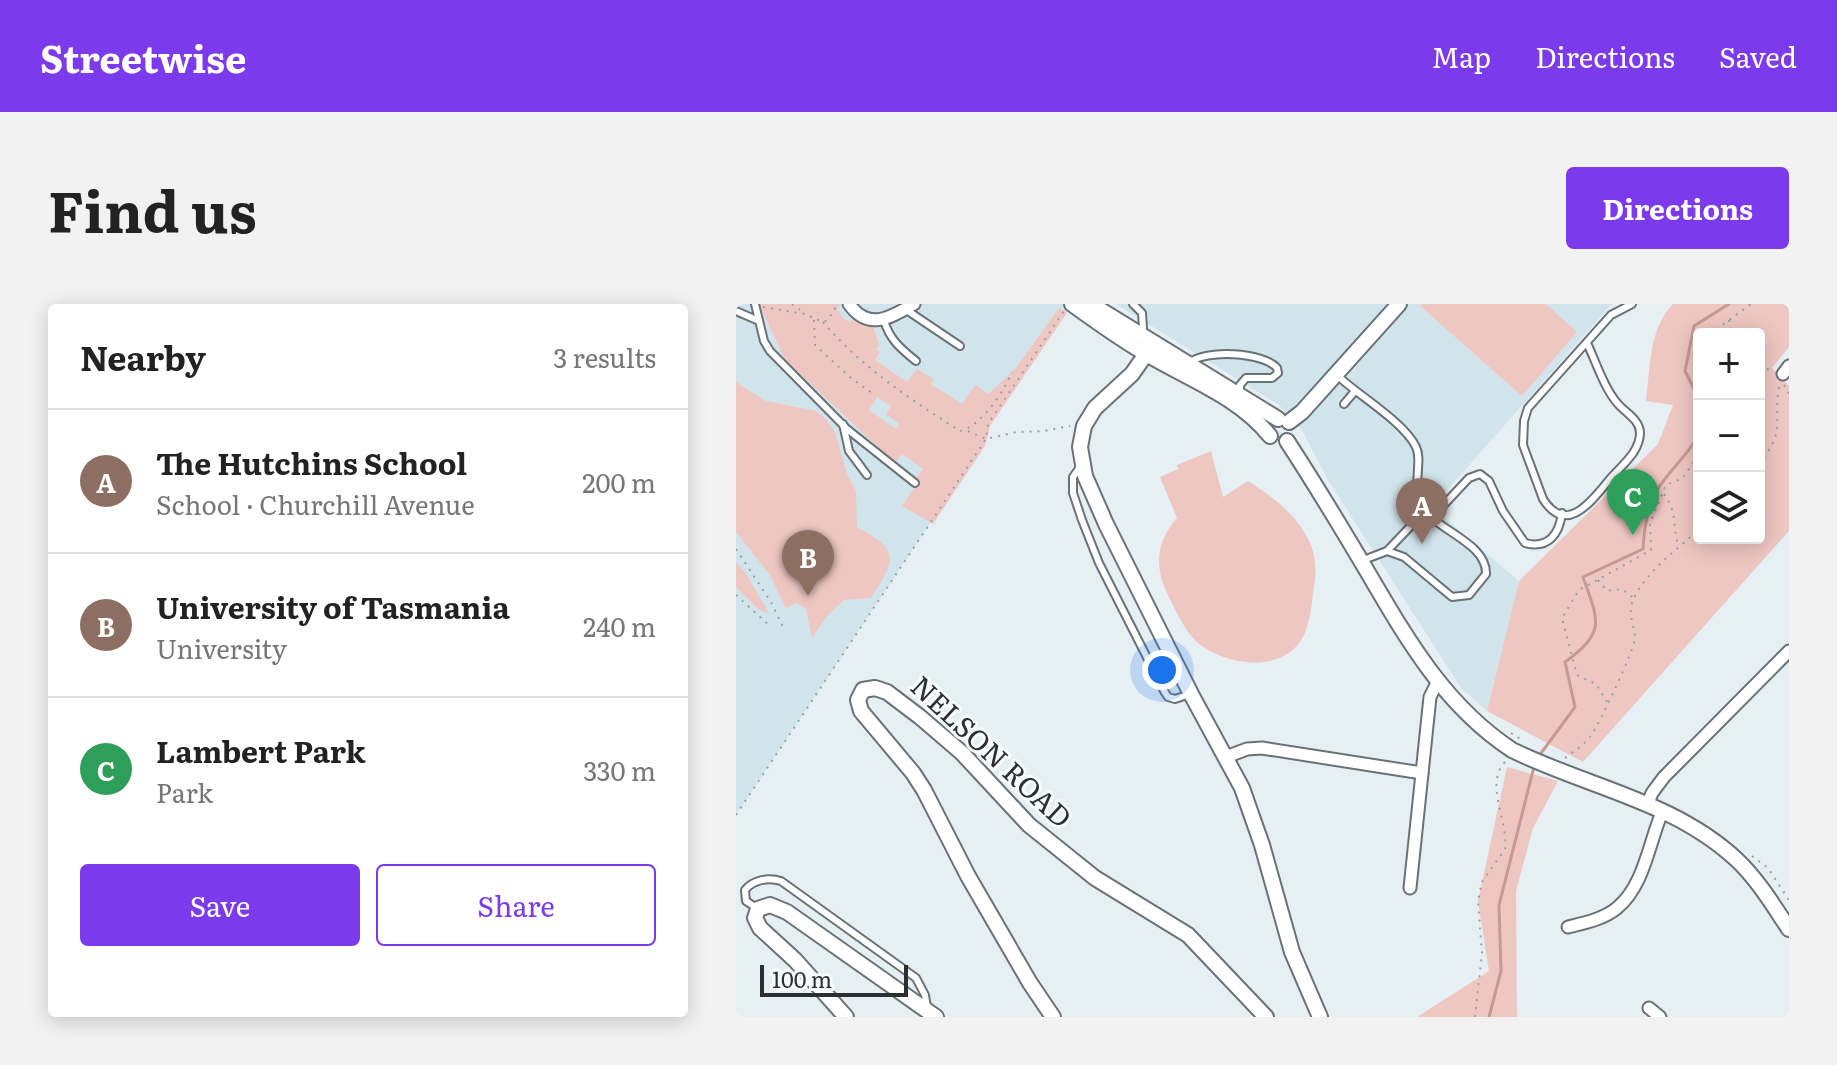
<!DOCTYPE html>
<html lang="en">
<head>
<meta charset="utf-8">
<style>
	body { margin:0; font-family:Literata,serif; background:#f2f2f2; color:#222 }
	.controls { position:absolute; right:24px; top:24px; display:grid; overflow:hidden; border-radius:8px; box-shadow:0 4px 20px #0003 }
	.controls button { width:72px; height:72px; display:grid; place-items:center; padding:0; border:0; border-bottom:2px solid #e0e0e0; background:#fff; color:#222; font:40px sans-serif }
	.scale { position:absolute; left:24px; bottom:20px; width:148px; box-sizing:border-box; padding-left:8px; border:4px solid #2b2f30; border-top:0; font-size:22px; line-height:28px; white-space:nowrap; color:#2b2f30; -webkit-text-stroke:6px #f6fcfe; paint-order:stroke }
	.you { position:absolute; left:426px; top:366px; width:28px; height:28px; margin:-20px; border:6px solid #fff; border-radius:50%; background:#1a73e8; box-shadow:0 0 0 12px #1a73e833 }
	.badge { display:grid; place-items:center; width:52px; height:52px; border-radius:50%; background:#7c3aed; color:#fff; font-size:26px; font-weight:700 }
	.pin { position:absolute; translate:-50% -66px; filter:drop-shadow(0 2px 4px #0008) }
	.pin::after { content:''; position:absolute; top:42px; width:28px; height:24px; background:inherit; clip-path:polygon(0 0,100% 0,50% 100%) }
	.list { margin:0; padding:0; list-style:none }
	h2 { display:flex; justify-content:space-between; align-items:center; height:104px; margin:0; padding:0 32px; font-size:34px }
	h2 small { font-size:26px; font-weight:400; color:#767676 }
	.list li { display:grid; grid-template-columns:52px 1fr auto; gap:24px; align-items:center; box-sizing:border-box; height:144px; padding:0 32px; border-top:2px solid #e0e0e0 }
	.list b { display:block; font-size:30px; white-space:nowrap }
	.list p { margin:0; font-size:26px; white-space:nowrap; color:#767676 }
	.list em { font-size:26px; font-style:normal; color:#767676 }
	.actions { display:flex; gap:16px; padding:24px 32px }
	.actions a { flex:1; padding:18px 0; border:2px solid #7c3aed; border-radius:8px; text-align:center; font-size:28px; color:#7c3aed }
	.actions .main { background:#7c3aed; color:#fff }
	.icon { flex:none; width:44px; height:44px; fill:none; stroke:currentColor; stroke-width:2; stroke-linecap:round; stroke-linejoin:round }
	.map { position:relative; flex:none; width:1053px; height:713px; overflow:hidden; border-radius:8px }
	header { display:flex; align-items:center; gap:48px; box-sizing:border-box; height:112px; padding:0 40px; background:#7c3aed; color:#fff }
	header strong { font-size:38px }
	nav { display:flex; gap:44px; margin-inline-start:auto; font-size:28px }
	.intro { display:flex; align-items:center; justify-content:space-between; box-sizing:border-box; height:192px; padding:0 48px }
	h1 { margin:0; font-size:56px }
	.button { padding:20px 36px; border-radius:8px; background:#7c3aed; color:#fff; font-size:28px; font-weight:700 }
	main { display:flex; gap:48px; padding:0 48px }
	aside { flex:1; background:#fff; border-radius:8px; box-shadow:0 4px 20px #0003 }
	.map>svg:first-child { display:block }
</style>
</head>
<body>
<header>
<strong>Streetwise</strong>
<nav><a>Map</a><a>Directions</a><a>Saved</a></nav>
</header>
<div class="intro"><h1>Find us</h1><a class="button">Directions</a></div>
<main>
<aside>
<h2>Nearby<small>3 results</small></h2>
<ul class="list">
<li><span class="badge" style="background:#8d6e63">A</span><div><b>The Hutchins School</b><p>School · Churchill Avenue</p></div><em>200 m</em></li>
<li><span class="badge" style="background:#8d6e63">B</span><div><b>University of Tasmania</b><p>University</p></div><em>240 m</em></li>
<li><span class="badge" style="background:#2e9e5b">C</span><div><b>Lambert Park</b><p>Park</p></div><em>330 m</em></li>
</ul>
<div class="actions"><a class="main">Save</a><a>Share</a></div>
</aside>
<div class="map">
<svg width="1053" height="713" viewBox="0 0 1053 713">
	<rect width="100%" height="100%" fill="#e5eff4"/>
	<g fill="#d2e4eb">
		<path d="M0,0h342l-10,6 -82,112v17l-250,376z"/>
		<path d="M380,0h496l-180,203 87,74 -32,130 -26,-23 -133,-208 -25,-48 -24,-27z"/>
	</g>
	<g fill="#efc7c2" fill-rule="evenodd">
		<path d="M23,0h81l-3,5 6,9 7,4 4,-5 20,11 5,17 -3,5 4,2 -5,8 32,22 10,-13 17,10 -3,5 31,20 13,-19 14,9 27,-26 43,-60 8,5 -77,113 -5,20 -52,78 -31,-18 17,-25 -2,-3 6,-9 -21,-15 -7,9 -110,-103zM141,93l14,9 -5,8 13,10 -3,5 -27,-19z"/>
		<path d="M686,0h124l31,28 -55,64 -102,-90z"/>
		<path d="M937,0h116v43l-17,21 17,18v145l-206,231 -96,-51 32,-130 139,-137 15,-39 -27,-4c4,-32 3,-73 27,-97zM963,30h60v204h-60z"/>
		<path d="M0,78l30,19 50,10 10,8 9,13 12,42 9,17 1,36c44,24 39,32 14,71l-27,2 -17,16 -15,22 -6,-29 -10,-6 -10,5 -16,-33 -34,-43z"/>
		<path d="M475,147l12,46 25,-16c25,16 51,35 63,64 6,16 5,32 2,48 -1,13 -4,30 -9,42 -19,40 -80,31 -107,7 -13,-12 -21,-31 -29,-47 -14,-29 -12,-53 9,-77l-17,-41 18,-8 -1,-4z"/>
		<path d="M0,258l9,10 24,41 -10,-3 -23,-23z"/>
		<path d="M771,463l51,14 -25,47 -17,63 1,126h-100l72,-46 -11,-70z"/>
	</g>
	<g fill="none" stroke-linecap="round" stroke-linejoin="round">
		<g stroke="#c79994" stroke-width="3">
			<path d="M963,95l-14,-28 9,-45 35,-22"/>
			<path d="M803,452l36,-49 -10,-45c41,-30 34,-40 18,-85l60,-28c1,-18 4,-40 13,-57 10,-18 31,-36 43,-57"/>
			<path d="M753,713l12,-46 -2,-66 35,-138"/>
		</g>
		<g stroke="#697276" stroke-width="10">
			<g id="service">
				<path d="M19,0l9,37 6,10 77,78 68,54"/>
				<path d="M397,0l9,9 1,15"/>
				<path d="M169,5l55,37"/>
				<path d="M0,7l23,10"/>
				<path d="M148,16c5,19 17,29 32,41"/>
				<path d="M851,39c9,19 17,45 31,61 8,9 22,16 22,29 0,19 -19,33 -30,46 -17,20 -43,58 -67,20l-20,-54 1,-24 4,-13 83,-93 21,-11"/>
				<path d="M453,59c16,-14 74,-11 88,5l1,5 -6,5h-26l-6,7v10"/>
				<path d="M602,72c21,20 66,46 78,71 8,16 -8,44 11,66 16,19 60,32 59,61l-17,21 -17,2 -48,-40 -17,-6"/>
				<path d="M608,100l11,-13"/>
				<path d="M107,120l6,27 18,24"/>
				<path d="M346,160l-9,13v16l9,27 17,43 65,128 4,6 7,2 15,-5"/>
				<path d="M703,206l30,-32 11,-4 9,7 14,30 22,32c23,6 34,-8 37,-30"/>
				<path d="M625,257l26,-10 38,-40"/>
				<path d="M22,605l-12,-8 -1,-11c8,-10 23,-13 36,-9l135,97 9,17 2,12"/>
			</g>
		</g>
		<g stroke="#697276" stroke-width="15">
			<g id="minor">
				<path d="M113,0c20,28 42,13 65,0"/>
				<path d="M1047,70l6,-8"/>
				<path d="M490,453l21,-8 15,-1 160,25"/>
				<path d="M912,499l4,-10 12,-16 125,-126"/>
				<path d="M674,584l20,-191 7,-14"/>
				<path d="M832,623c16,-4 36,-8 49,-19 28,-23 32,-67 46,-98"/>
				<path d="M913,704l11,9"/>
			</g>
		</g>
		<g stroke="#697276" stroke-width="18">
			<g id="tertiary">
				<path d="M336,0c25,18 51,37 78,52 41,24 90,42 120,80"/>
				<path d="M355,0l187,115"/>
				<path d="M417,40l-21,30 -37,34 -11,18 -4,21 5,29 21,48 85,170 51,94 20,57 30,107 28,65"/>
				<path d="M553,118l13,-10 97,-108"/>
				<path d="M551,137c28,43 54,86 80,130 40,68 77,134 145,179 75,37 162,51 225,110 21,20 36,45 52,69"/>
				<path d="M110,713l-51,-57 -35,-32 -5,-10 3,-9 12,-4 17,7 149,105"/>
				<path d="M317,713l-23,-34 -62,-107 -44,-86 -11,-17 -52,-62 -3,-11 5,-10 12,-2 12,4 33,25 42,36 67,72 66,53 93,57 78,82"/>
			</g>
		</g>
		<g stroke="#9aa2a5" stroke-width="2" stroke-dasharray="2 6" stroke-linecap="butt">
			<path d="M56,0l12,9"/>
			<path d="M27,3l42,7 18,8 5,-2 9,-15"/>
			<path d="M78,16l1,25 36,33 21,15"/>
			<path d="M993,16l3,14"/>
			<path d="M87,18c38,45 87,77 137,109 21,-5 44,-39 52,-59"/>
			<path d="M974,30l41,-30"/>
			<path d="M963,43l-6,8 6,23"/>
			<path d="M1023,63l15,4"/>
			<path d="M1048,81l5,9"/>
			<path d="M232,127l18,8 31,-7 27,-1 26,-5"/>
			<path d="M1023,160c30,-38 12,-41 21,-81"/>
			<path d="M928,190c15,21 7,31 15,53"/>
			<path d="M0,245l35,53 13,27"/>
			<path d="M862,276l9,11c12,-3 18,-2 26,7"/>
			<path d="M0,291l35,32"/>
			<path d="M871,398l-11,-18 -19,-9 -15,-57 17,-28 72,-40 -1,-27 16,-38 17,-7 16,-25"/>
			<path d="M775,429l11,7"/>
			<path d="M829,454c10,-8 20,-13 27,-24 8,-12 43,-85 43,-96 -1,-16 -9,-26 0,-42 14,-27 42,-46 64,-67"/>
			<path d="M0,511l250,-376 2,-15 76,-113"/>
			<path d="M1016,552l16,12 21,32"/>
			<path d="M739,713l7,-64 -4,-52 4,-19 23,-33c4,-26 -21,-65 0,-87"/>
		</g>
		<use href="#service" stroke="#fff" stroke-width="6"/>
		<use href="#minor" stroke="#fff" stroke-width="11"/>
		<use href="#tertiary" stroke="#fff" stroke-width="14"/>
	</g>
	<g text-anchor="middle" stroke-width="6" stroke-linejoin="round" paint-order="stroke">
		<g font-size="28" fill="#2b2f30" stroke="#f6fcfe">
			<text transform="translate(255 448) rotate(43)" y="10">NELSON ROAD</text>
		</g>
	</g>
</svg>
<div class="controls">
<button>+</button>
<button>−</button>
<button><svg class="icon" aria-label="layers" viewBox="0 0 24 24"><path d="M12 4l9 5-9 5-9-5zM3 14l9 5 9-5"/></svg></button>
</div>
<div class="scale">100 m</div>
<div class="you"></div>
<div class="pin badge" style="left:686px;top:240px;background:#8d6e63">A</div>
<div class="pin badge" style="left:72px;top:292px;background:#8d6e63">B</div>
<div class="pin badge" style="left:897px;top:231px;background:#2e9e5b">C</div>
</div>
</main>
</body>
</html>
